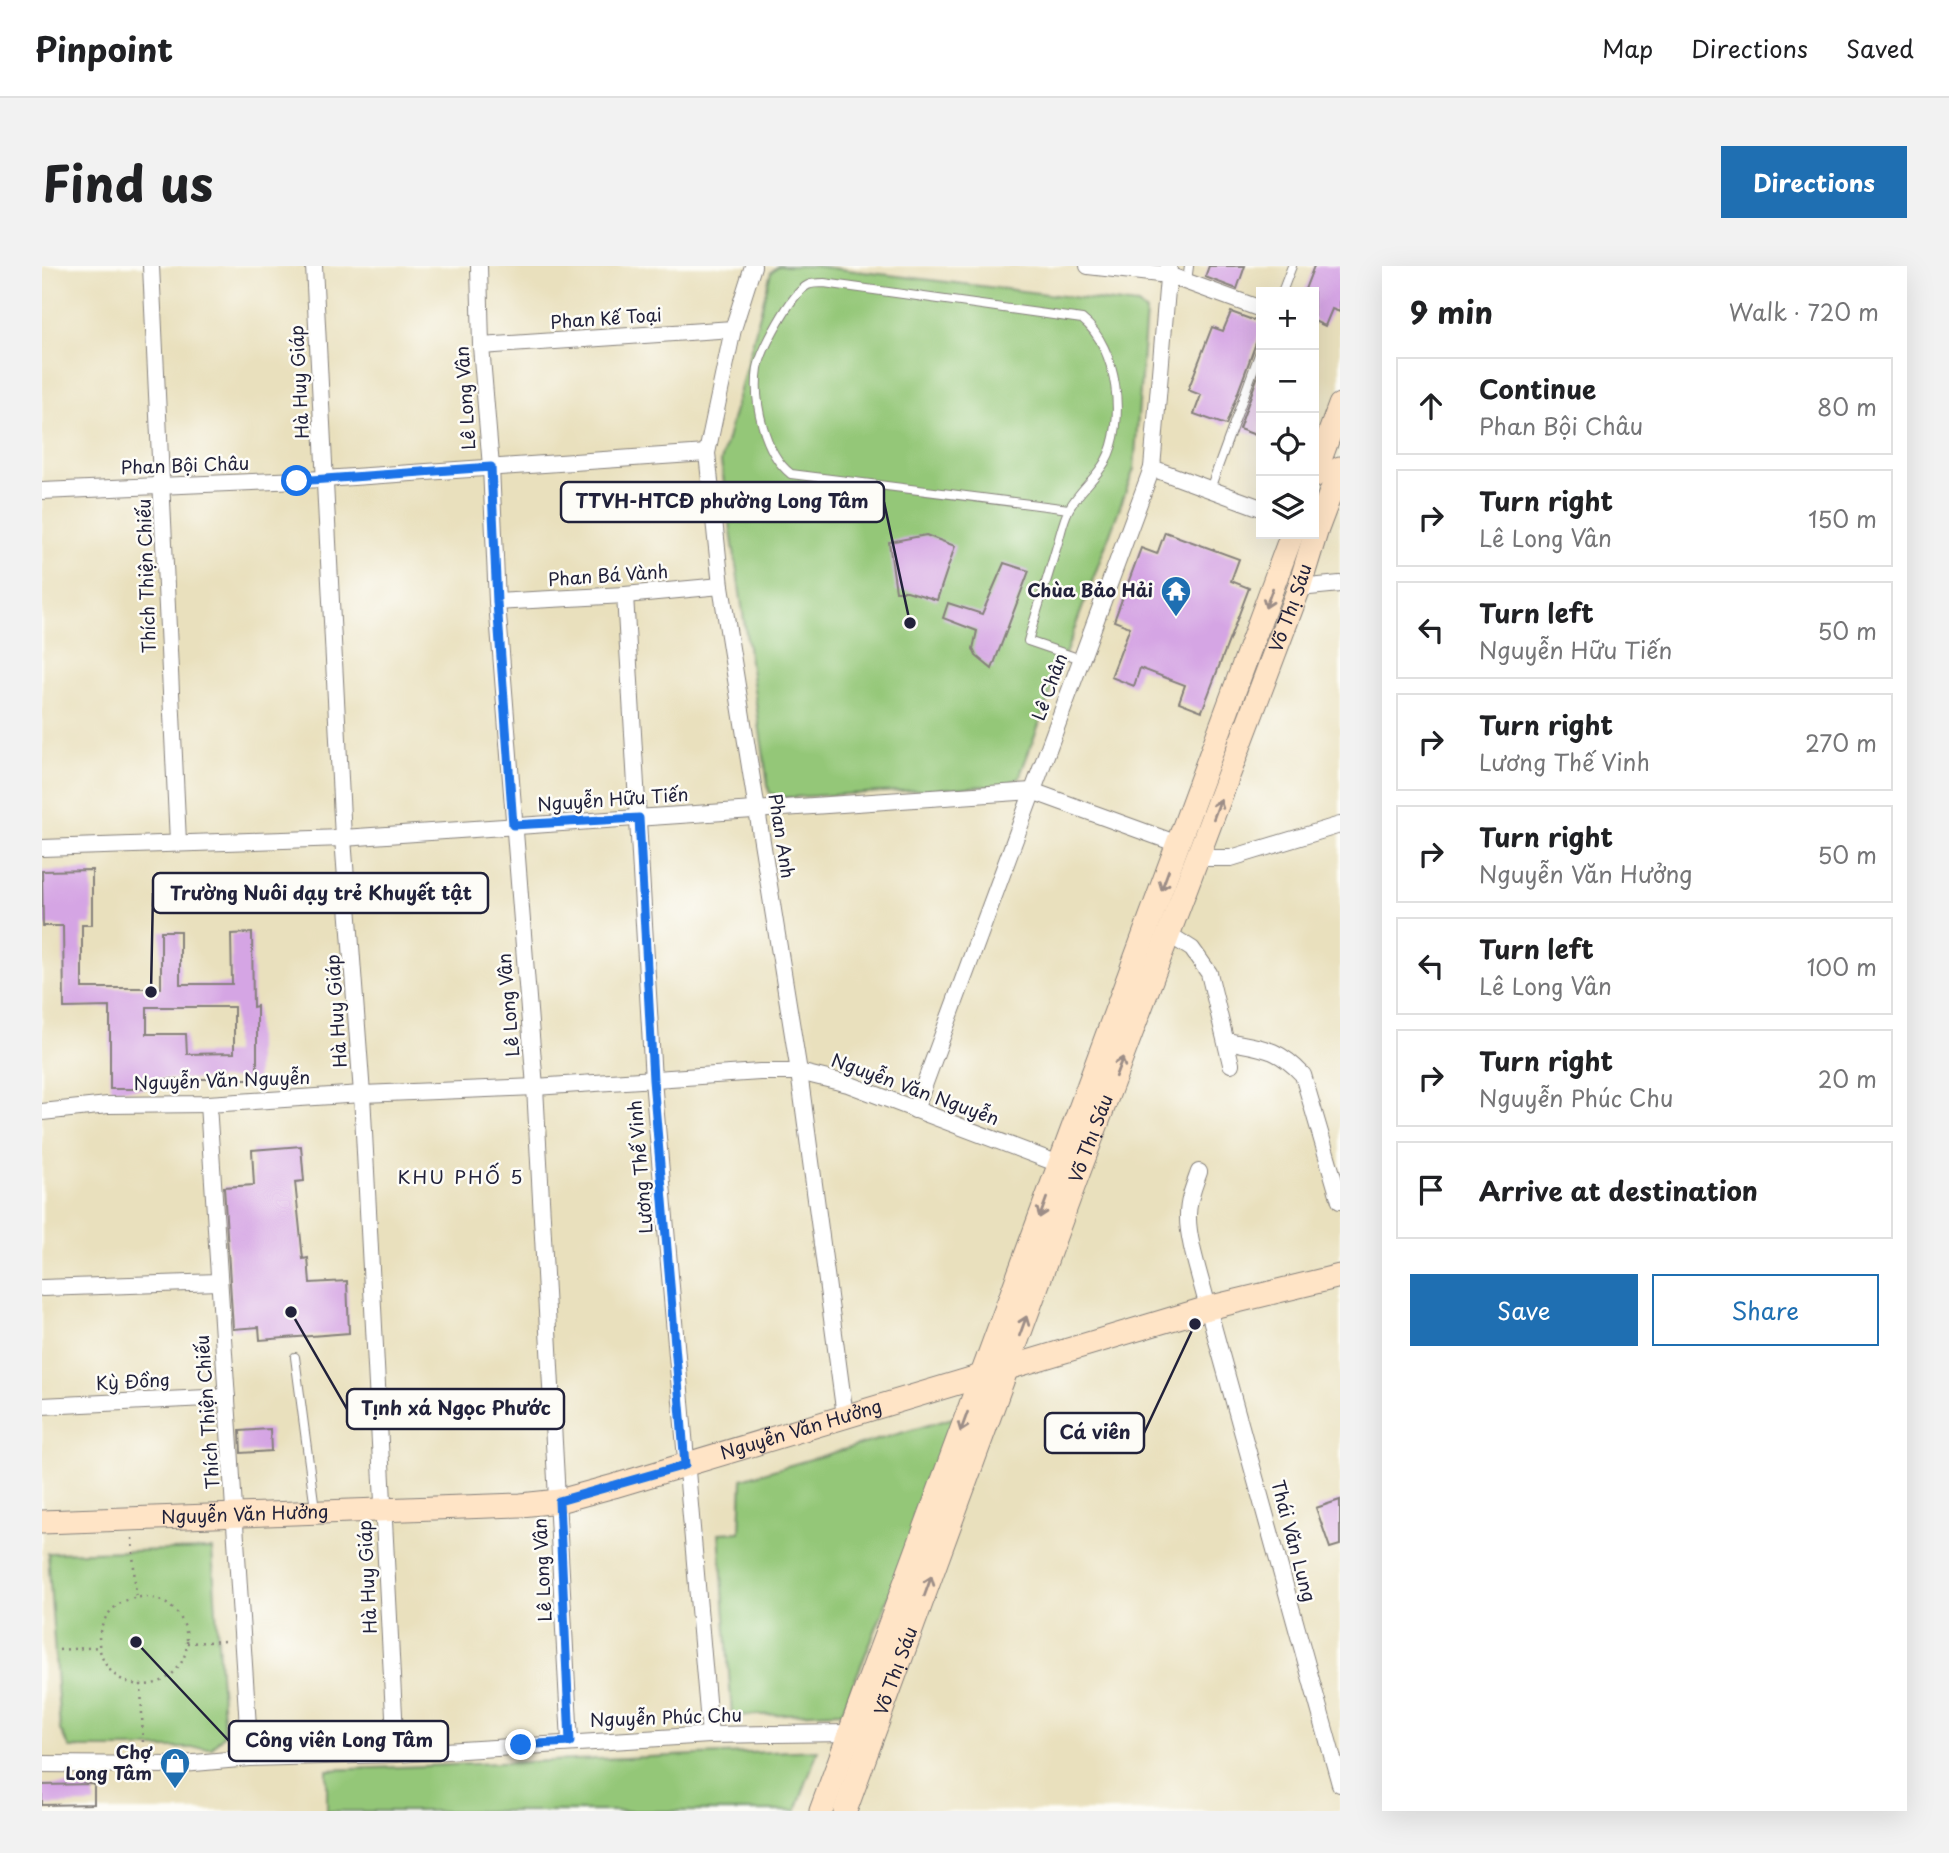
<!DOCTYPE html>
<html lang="en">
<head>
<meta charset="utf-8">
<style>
	body { margin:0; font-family:"Playpen Sans",sans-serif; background:#f2f2f2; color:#202124 }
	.controls { position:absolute; right:21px; top:21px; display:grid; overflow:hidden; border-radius:0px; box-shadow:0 7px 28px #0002 }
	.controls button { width:63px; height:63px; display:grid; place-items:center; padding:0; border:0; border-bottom:2px solid #e0e0e0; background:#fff; color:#202124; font:35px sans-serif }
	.stop { position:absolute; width:21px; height:21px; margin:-16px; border:5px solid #1a73e8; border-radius:50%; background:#fff }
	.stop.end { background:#1a73e8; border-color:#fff; box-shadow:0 2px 7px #0008 }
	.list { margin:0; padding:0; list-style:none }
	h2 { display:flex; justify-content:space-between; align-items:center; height:91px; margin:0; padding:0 28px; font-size:30px }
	h2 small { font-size:23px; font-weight:400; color:#757577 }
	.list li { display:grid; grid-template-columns:46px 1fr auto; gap:21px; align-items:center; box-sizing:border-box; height:98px; margin:0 14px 14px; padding:0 14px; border:2px solid #e0e0e0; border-radius:0px }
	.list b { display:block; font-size:26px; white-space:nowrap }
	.list p { margin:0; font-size:23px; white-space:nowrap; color:#757577 }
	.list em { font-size:23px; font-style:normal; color:#757577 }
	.actions { display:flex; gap:14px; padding:21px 28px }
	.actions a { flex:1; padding:16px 0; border:2px solid #1f6fb2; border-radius:0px; text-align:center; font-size:24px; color:#1f6fb2 }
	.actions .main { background:#1f6fb2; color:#fff }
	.icon { flex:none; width:38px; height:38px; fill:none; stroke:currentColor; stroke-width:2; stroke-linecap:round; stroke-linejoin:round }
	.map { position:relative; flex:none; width:1298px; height:1545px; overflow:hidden; border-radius:0px }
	header { display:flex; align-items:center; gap:42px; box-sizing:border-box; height:98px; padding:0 35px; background:#fff; border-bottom:2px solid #e0e0e0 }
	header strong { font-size:33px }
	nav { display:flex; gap:38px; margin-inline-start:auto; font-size:24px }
	.intro { display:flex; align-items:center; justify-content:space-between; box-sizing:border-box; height:168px; padding:0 42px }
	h1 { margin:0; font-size:49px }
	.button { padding:18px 32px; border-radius:0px; background:#1f6fb2; color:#fff; font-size:24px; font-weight:700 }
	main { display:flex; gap:42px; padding:0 42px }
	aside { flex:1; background:#fff; border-radius:0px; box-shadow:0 7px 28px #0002 }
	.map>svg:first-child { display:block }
</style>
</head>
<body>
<header>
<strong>Pinpoint</strong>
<nav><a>Map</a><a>Directions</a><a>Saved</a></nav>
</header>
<div class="intro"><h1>Find us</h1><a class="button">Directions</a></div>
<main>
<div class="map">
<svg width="1298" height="1545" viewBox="0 0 1298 1545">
	<rect width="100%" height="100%" fill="#fdfcf7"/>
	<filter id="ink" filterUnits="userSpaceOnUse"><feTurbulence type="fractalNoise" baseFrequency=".0143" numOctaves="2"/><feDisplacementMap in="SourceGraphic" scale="14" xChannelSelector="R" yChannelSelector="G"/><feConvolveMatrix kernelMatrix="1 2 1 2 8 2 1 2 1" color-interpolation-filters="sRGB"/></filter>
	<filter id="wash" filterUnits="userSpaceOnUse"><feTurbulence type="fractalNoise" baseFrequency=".00686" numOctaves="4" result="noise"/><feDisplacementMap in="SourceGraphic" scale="28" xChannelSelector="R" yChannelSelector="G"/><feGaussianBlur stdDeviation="1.57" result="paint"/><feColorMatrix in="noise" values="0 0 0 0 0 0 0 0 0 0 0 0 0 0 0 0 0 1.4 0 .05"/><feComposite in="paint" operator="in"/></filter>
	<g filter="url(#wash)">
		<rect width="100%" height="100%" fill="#e9e0bd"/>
		<g fill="#94c778" stroke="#5b745a" stroke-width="2">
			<path d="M736,0h36l324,39 8,7 -12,157 -115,309 -13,7 -228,13 -9,-6 -48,-330 50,-190z"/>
			<path d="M921,1149l-121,297 -110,4 -13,-183 21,-1 2,-53z"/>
			<path d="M170,1283l12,185 -12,14h-142l-10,-18 -12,-177z"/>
			<path d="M776,1484l-22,61h-469v-41z"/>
		</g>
		<g id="blocks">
			<g fill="#d5a5e4" fill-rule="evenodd">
				<path d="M1167,0h36l-8,23 -32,-12z"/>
				<path d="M1272,0h26v46l-8,-3 -7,17 -11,-5v-29h-10z"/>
				<path d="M1189,46l30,11v6l-35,96 -32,-11 7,-19 -13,-5 24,-63 11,4z"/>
				<path d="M1219,101v70l-22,-8z"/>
				<path d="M1123,266l74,27 -8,22 18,7 -47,123 -23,-9 6,-17 -45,-17 -6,18 -23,-9 19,-50 -16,-6 27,-73 16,6z"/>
				<path d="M884,269l29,11 -18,54 -30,-9h-11l-7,-49z"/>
				<path d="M962,297l25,8 -37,98 -16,-13 -3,-7 4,-18 -34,-13 5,-15 34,11z"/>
				<path d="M50,604v55h-10v63h79v-57h19v53h52l-1,-50 21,-1 1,74 4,-1v73h-111v10h-36v-82l-46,1 -1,-82h-20l-1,-55zM105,741h87v46l-47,1 -1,-20h-39z"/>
				<path d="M259,880l3,35 -9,1 8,77 5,-1 2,25 37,-2 2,52 -89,7 -1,-13 -26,2 -9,-142 30,-2 -2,-35z"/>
				<path d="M228,1163l1,22 -30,2 -1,-22z"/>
				<path d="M1298,1234v45l-10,3 -14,-40z"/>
				<path d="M52,1518v20l-52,1v-20z"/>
			</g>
		</g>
	</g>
	<g filter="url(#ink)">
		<use href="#blocks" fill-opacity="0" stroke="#86817c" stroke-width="2"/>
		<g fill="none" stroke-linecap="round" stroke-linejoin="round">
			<g stroke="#86817c" stroke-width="10">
				<g id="lane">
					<path d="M1145,16l2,-16"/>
					<path d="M1240,26l10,-26"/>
					<path d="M1168,223l51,-140"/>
					<path d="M1027,243l-278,-35c-27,-21 -38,-73 -33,-106 3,-17 33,-75 50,-83 4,-2 11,-2 16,-2l258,36c36,28 45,104 23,143 -10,17 -27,30 -36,47 -6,11 -9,28 -13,40 -9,31 -19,61 -28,92l53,18"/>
					<path d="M253,1091l20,152"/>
				</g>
			</g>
			<g stroke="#86817c" stroke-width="18">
				<g id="street">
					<path d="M109,0l27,576"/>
					<path d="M272,0l29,572 19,256 34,660"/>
					<path d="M437,0l2,80 10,121 6,135 38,485 35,655"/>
					<path d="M711,0l-20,63 -26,124 14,133 78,486 46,344"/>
					<path d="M1046,0l80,9 93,34"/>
					<path d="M439,80l252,-17"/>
					<path d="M1110,202l109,40"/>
					<path d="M0,225l282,-12 383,-26"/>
					<path d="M1257,322l41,-4"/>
					<path d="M583,329l28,485 57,655"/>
					<path d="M455,336l128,-7 96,-9"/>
					<path d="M0,582l301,-10 689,-47 146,53"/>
					<path d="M1157,592h32l109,-33"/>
					<path d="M1128,669l22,14 17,24 22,91"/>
					<path d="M1185,775c35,7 50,6 76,34l37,126"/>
					<path d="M166,838l42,654"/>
					<path d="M873,844l237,-642 17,-202"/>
					<path d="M0,846l66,-7 100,-1 154,-10 173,-7 225,-15h39l49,12 211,80"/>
					<path d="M1157,906c-5,14 -11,28 -11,43 -1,25 14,67 20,93l132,476"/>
					<path d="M0,1022l177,-6"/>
					<path d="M0,1140l185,-9"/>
					<path d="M0,1498l130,1 78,-7 146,-4 314,-19 140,-2 9,3"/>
				</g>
			</g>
			<g stroke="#86817c" stroke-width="25">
				<g id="secondary">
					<path d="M1272,210l26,-71"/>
					<path id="s1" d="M0,1256l479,-17 38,-4 55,-15 594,-178 132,-32"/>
					<path d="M779,1545l471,-1277"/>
					<path id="s2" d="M803,1545l231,-632 223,-591 18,-59 23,-61"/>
				</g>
			</g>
			<g stroke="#86817c" stroke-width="2.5" stroke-dasharray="2 5" stroke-linecap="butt">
				<path d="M90,1272l4,60"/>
				<circle cx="101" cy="1375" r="44"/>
				<path d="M145,1377l38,-2"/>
				<path d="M17,1384l41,-3"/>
				<path d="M99,1418l2,60"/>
			</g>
			<use href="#lane" stroke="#fff" stroke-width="8"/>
			<use href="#street" stroke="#fff" stroke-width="16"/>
			<use href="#secondary" stroke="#ffe4c6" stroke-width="23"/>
		</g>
		<defs><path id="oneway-shaft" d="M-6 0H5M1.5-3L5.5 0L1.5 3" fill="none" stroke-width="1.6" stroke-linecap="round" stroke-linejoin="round" transform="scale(1.75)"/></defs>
		<g stroke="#9c8d87">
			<use href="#oneway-shaft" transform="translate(1227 332) rotate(110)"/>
			<use href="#oneway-shaft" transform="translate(1175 543) rotate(-70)"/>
			<use href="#oneway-shaft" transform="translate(1123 614) rotate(110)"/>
			<use href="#oneway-shaft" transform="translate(1077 801) rotate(-69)"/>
			<use href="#oneway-shaft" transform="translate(1001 942) rotate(110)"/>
			<use href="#oneway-shaft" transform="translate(981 1060) rotate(-70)"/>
			<use href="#oneway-shaft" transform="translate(922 1156) rotate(110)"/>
			<use href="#oneway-shaft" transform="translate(886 1320) rotate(-70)"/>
		</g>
	</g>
	<g fill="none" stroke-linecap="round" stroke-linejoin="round" filter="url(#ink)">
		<path stroke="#1a73e8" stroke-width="9" d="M255,215l194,-14 6,135 16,223 126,-7 14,262 32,385 -126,36 11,241 -49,3"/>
	</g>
	<defs>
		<g id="temple-pin" transform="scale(1.575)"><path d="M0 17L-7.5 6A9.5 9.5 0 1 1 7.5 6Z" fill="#1f6fb2" stroke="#fdfcf7"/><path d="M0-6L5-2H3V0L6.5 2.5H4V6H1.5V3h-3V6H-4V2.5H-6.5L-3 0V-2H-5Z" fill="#fff"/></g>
		<g id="shop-pin" transform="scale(1.575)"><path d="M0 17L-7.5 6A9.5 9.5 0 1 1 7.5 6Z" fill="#1f6fb2" stroke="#fdfcf7"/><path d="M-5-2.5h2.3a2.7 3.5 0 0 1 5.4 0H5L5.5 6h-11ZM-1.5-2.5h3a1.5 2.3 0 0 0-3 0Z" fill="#fff"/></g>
	</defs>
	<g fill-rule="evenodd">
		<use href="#temple-pin" x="1134" y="325"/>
		<use href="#shop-pin" x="133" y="1497"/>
	</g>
	<g text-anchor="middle" stroke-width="5" stroke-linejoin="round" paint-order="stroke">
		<g font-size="18" fill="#22223b" stroke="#fdfcf7">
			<text transform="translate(564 53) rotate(-4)" y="6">Phan Kế Toại</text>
			<text transform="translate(258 116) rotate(-93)" y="6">Hà Huy Giáp</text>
			<text transform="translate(424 132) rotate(-94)" y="6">Lê Long Vân</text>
			<text transform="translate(143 200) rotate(-2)" y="6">Phan Bội Châu</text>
			<text transform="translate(105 310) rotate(-92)" y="6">Thích Thiện Chiếu</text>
			<text transform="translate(566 310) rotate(-4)" y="6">Phan Bá Vành</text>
			<text dy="6" stroke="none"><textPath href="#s2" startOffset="1283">Võ Thị Sáu</textPath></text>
			<text transform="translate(1008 421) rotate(-70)" y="6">Lê Chân</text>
			<text transform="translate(571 534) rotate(-4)" y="6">Nguyễn Hữu Tiến</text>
			<text transform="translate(739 570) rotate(81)" y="6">Phan Anh</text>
			<text transform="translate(467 739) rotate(-95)" y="6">Lê Long Vân</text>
			<text transform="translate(295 745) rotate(-94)" y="6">Hà Huy Giáp</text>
			<text transform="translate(180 815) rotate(-2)" y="6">Nguyễn Văn Nguyễn</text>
			<text transform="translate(873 824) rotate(20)" y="6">Nguyễn Văn Nguyễn</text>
			<text dy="6" stroke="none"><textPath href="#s2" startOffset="716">Võ Thị Sáu</textPath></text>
			<text transform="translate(599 901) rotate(-95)" y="6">Lương Thế Vinh</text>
			<text transform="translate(91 1116) rotate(-3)" y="6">Kỳ Đồng</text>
			<text transform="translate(166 1146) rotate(-94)" y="6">Thích Thiện Chiếu</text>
			<text dy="6" stroke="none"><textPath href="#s1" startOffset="770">Nguyễn Văn Hưởng</textPath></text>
			<text dy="6" stroke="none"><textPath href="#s1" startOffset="203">Nguyễn Văn Hưởng</textPath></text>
			<text transform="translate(1251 1275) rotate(75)" y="6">Thái Văn Lung</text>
			<text transform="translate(501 1304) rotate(-93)" y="6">Lê Long Vân</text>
			<text transform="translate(326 1311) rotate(-93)" y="6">Hà Huy Giáp</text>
			<text dy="6" stroke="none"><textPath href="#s2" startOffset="149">Võ Thị Sáu</textPath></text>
			<text transform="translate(624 1452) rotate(-2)" y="6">Nguyễn Phúc Chu</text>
		</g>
		<g font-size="18" font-weight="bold" fill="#22223b" stroke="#fdfcf7" text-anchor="end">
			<text x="1111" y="331">Chùa Bảo Hải</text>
			<text x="110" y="1493">Chợ<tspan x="110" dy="21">Long Tâm</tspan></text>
		</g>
		<g font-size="19" letter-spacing="2" fill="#22223b" stroke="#fdfcf7">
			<text x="419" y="918">KHU PHỐ 5</text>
		</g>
	</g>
	<path fill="none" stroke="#22223b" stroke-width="2.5" d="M868 357L842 236M109 726L111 627M249 1046L305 1143M1153 1058L1102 1167M94 1376L187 1475"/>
	<g fill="#22223b" stroke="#fdfcf7" stroke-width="2.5">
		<circle cx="868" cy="357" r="7"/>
		<circle cx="109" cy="726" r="7"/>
		<circle cx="249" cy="1046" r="7"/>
		<circle cx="1153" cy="1058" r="7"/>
		<circle cx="94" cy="1376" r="7"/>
	</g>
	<g fill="#fdfcf7" stroke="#22223b" stroke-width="2.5">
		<rect x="519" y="216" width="323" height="40" rx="7"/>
		<rect x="111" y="607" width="335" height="40" rx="7"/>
		<rect x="305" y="1123" width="217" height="40" rx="7"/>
		<rect x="1003" y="1147" width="99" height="40" rx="7"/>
		<rect x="187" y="1455" width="219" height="40" rx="7"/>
	</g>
	<g font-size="19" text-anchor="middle" font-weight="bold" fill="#22223b">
		<text x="680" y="242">TTVH-HTCĐ phường Long Tâm</text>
		<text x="279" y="634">Trường Nuôi dạy trẻ Khuyết tật</text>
		<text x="414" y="1149">Tịnh xá Ngọc Phước</text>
		<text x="1053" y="1173">Cá viên</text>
		<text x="297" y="1481">Công viên Long Tâm</text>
	</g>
</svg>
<div class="controls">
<button>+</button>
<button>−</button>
<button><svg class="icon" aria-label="locate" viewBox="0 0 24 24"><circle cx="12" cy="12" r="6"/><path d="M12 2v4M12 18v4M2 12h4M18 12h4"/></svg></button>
<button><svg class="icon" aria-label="layers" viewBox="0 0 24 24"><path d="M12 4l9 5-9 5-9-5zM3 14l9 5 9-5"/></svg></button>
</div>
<div class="stop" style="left:255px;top:215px"></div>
<div class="stop end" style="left:479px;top:1479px"></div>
</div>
<aside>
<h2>9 min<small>Walk · 720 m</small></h2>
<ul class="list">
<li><svg class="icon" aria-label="ahead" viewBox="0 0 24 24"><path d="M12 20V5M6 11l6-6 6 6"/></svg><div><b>Continue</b><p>Phan Bội Châu</p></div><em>80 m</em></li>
<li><svg class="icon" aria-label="right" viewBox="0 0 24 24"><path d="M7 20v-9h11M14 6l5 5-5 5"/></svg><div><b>Turn right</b><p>Lê Long Vân</p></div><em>150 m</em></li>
<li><svg class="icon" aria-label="left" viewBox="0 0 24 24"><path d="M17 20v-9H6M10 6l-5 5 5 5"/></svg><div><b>Turn left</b><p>Nguyễn Hữu Tiến</p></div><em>50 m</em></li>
<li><svg class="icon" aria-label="right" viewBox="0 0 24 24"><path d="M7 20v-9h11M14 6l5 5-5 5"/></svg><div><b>Turn right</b><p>Lương Thế Vinh</p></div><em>270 m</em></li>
<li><svg class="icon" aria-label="right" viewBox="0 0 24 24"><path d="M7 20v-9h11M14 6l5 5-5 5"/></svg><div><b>Turn right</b><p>Nguyễn Văn Hưởng</p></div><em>50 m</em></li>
<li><svg class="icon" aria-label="left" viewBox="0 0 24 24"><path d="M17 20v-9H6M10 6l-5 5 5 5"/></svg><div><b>Turn left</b><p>Lê Long Vân</p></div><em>100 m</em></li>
<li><svg class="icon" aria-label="right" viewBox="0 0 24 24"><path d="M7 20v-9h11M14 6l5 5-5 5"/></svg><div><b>Turn right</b><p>Nguyễn Phúc Chu</p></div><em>20 m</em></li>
<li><svg class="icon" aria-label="arrive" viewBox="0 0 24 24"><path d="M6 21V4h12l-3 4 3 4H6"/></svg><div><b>Arrive at destination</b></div></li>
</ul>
<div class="actions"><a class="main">Save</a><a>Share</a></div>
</aside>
</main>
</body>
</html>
